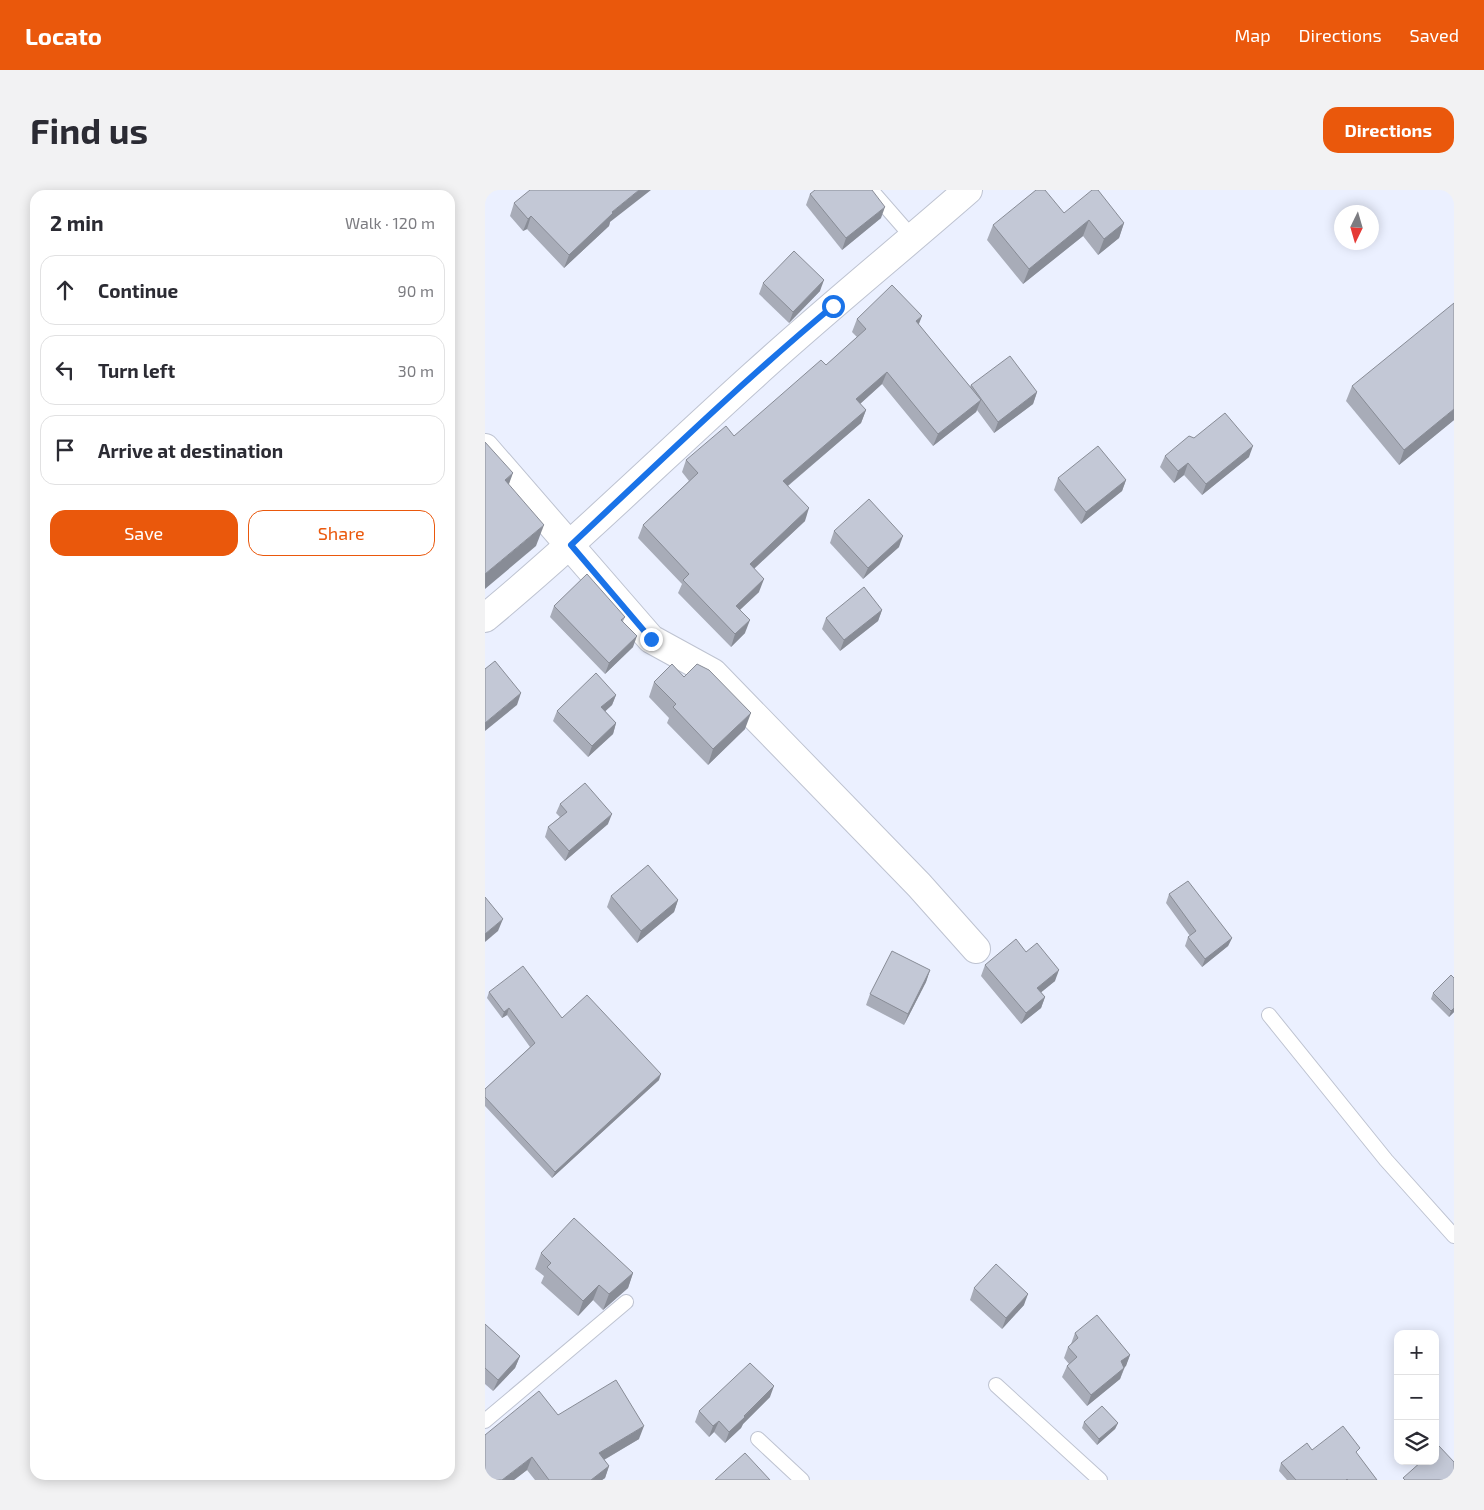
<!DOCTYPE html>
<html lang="en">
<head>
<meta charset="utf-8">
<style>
	body { margin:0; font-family:"Exo 2",sans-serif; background:#f2f2f3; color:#2b2b33 }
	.controls { position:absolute; right:15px; bottom:15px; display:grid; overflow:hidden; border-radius:10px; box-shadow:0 2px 12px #0003 }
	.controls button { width:45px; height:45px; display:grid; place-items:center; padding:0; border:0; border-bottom:1px solid #e1e1e2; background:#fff; color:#2b2b33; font:25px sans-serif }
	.compass { position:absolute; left:849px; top:15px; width:45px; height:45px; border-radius:50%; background:#fff; box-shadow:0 2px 12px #0003; rotate:185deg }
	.stop { position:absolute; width:15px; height:15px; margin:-11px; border:4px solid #1a73e8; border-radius:50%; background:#fff }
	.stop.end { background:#1a73e8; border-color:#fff; box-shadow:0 1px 5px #0008 }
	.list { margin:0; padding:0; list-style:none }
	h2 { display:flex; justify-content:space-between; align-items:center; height:65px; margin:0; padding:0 20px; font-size:21px }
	h2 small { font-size:16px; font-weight:400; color:#7c7c81 }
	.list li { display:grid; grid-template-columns:32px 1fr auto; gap:15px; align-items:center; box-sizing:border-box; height:70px; margin:0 10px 10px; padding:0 10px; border:1px solid #e1e1e2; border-radius:15px }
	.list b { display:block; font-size:19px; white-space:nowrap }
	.list em { font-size:16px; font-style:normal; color:#7c7c81 }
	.actions { display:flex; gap:10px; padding:15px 20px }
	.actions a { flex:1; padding:11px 0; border:1px solid #ea580c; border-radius:15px; text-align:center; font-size:18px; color:#ea580c }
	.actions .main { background:#ea580c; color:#fff }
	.icon { flex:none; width:28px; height:28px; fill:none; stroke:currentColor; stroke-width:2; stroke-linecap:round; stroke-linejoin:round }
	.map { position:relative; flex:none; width:969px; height:1290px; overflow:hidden; border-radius:15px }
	header { display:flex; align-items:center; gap:30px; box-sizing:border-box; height:70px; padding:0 25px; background:#ea580c; color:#fff }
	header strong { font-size:24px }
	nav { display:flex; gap:28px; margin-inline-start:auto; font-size:18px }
	.intro { display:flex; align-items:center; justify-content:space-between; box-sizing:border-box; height:120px; padding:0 30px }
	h1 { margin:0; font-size:35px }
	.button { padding:12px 22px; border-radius:15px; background:#ea580c; color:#fff; font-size:18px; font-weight:700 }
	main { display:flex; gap:30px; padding:0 30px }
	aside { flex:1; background:#fff; border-radius:15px; box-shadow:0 2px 12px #0003 }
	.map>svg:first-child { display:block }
</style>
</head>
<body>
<header>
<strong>Locato</strong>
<nav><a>Map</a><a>Directions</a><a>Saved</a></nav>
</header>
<div class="intro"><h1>Find us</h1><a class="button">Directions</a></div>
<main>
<aside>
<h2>2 min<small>Walk · 120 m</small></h2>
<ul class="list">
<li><svg class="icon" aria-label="ahead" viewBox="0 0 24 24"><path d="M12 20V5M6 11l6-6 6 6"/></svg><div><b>Continue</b></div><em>90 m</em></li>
<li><svg class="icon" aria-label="left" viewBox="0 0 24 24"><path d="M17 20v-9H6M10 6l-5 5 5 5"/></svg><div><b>Turn left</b></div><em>30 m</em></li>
<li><svg class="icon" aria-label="arrive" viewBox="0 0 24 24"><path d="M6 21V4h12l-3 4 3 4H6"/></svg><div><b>Arrive at destination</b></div></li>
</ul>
<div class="actions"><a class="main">Save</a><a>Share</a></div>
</aside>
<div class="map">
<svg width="969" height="1290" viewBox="0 0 969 1290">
	<rect width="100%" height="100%" fill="#ebf0ff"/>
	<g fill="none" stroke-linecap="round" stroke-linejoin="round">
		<g stroke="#bec3d1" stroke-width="16">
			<g id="service">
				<path d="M386,0l42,48"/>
				<path d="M784,825l117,145 68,76"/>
				<path d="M511,1195l104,95"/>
				<path d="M0,1231l141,-119"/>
				<path d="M273,1249l44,41"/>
			</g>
		</g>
		<g stroke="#bec3d1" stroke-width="30">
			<g id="minor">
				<path d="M0,258l166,191 62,34 206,212 57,64"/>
				<path d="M0,428c93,-77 179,-162 269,-243 69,-63 143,-123 214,-185"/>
			</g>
		</g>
		<use href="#service" stroke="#fff" stroke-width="14"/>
		<use href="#minor" stroke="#fff" stroke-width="28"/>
	</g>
	<g fill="#a8acb8">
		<path d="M325,4l71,24 -39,32 -36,-45z"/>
		<path d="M29,13l96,19 -1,4 -45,42 -37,-39 -4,2 -13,-15z"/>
		<path d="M579,23l60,10 -5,15 -21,17 -15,-19 -60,48 -36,-44 6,-15z"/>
		<path d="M278,93l57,8 -31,32 -30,-29z"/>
		<path d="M372,129l62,6 51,62 1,-2 66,7 -4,12 -39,29 -17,-23 -1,2 -43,34 -51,-62 -22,20 6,6 -5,13 -73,63 17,35 -51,48 5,23 -19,18 5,23 -14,14 -53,-54 4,-9 -44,-46 5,-13 46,-44 -7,-9 4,-12 48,-24 92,-71 31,-28 -5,-5z"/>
		<path d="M867,196l102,34 -55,45 -53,-64z"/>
		<path d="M709,248l55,19 -47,38 -18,-20 -10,8 -14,-16 5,-11z"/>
		<path d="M573,288l68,2 -4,11 -41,33 -27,-34z"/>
		<path d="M349,341l65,16 -36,32 -33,-36z"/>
		<path d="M69,416l71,11 -2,4 10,26 -28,27 -55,-57z"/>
		<path d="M397,420l-4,11 -38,30 -18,-22 4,-11z"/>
		<path d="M199,487l61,52 -37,36 -41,-42 2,-5 -20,-21 5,-15z"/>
		<path d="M131,505l-4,10 -7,6 11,12 -3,11 -25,23 -35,-36 4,-10z"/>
		<path d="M75,614l48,20 -43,37 -20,-24 3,-10 12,-10 -4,-4z"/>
		<path d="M684,704l63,44 -4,8 -26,21 -17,-21 3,-9 2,-1 -24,-33z"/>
		<path d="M126,706l67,4 -4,12 -37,31 -30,-36z"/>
		<path d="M541,762l29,29 -14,11 4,5 -4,11 -20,16 -40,-48 4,-11z"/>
		<path d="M445,780l-4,12 -22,43 -38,-20 4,-11z"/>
		<path d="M4,802l73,26 97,62 -107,98 -67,-72v-17l45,-42 -23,-32 -5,3 -15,-20z"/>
		<path d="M948,803l21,19 -5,5 -18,-18z"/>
		<path d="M56,1063l92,20 -5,15 -25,22 -10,-10 -15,16 -37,-33 3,-7 -9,-7z"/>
		<path d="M489,1098l50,17 -22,24 -32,-29z"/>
		<path d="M0,1134l35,32 -5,12 -22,23 -8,-7z"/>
		<path d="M590,1143l55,22 -10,24 -33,27 -25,-29 5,-11 2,-2 -5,-6 4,-11 3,-3z"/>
		<path d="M285,1207l-27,27 -2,4 -16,15 -11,-11 -5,5 -14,-15 4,-11z"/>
		<path d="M73,1225l81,24 -35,21 5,6 -4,12 -3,2h-67l-8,-10 -13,10z"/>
		<path d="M599,1232l34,1 -3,6 -18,16 -15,-17z"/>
		<path d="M827,1260l46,5 19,25h-90l-8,-9 2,-8z"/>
	</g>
	<g fill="#888c96">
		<path d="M154,0h12l-41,32 -1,4 -45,42 5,-13 43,-43z"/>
		<path d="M400,17l-4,11 -39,32 4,-12z"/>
		<path d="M46,26l-4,13 -4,2 5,-12z"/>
		<path d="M604,30l-6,16 -60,48 6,-15z"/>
		<path d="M639,33l-5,15 -21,17 6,-16z"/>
		<path d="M339,90l-4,11 -31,32 4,-11z"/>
		<path d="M437,126l-5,13 -1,-8z"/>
		<path d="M402,182l-5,12 -31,28 5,-13z"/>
		<path d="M552,202l-4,12 -39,29 4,-11z"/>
		<path d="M496,210l-5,12 -43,34 5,-12z"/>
		<path d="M969,219v11l-55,45 5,-15z"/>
		<path d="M381,220l-5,13 -83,71 5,-13z"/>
		<path d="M768,256l-4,11 -47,38 4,-11z"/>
		<path d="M703,273l-4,12 -10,8 4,-12z"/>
		<path d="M28,283l-8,22v-15z"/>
		<path d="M641,290l-4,11 -41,33 5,-12z"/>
		<path d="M324,318l-4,13 -60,56 5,-13z"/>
		<path d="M59,335l-8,21 -51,43v-15z"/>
		<path d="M418,346l-4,11 -36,32 5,-11z"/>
		<path d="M279,389l-5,13 -28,26 5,-12z"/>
		<path d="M397,420l-4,11 -38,30 4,-11z"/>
		<path d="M265,430l-5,13 -14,14 4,-13z"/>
		<path d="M152,446l-4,11 -28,27 4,-11z"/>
		<path d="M36,503l-4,12 -32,26v-8z"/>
		<path d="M131,505l-4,10 -14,13 3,-11z"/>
		<path d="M266,523l-6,16 -37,36 5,-16z"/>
		<path d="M131,533l-3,11 -25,23 4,-11z"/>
		<path d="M127,624l-4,10 -43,37 4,-10z"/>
		<path d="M193,710l-4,12 -37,31 4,-12z"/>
		<path d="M18,729l-5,12 -13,11v-8z"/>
		<path d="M747,748l-4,8 -26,21 3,-8z"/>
		<path d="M445,780l-4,12 -22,43 4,-11z"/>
		<path d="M574,780l-4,11 -22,18 4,-11z"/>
		<path d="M560,807l-4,11 -20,16 5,-11z"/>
		<path d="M24,818l-2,7 -5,3 2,-6z"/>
		<path d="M969,818v4l-5,5 2,-6z"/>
		<path d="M176,884l-2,6 -107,98 3,-6z"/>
		<path d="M148,1083l-5,15 -25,22 6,-16z"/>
		<path d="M114,1095l-6,15 -15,16 5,-15z"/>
		<path d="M543,1104l-4,11 -22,24 4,-11z"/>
		<path d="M645,1165l-4,11 -9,7 4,-12z"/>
		<path d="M35,1166l-5,12 -22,23 5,-11z"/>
		<path d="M639,1178l-4,11 -33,27 4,-11z"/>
		<path d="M289,1196l-4,11 -27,27 -2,4 -16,15 4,-11z"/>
		<path d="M234,1231l-5,11 -5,5 4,-11z"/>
		<path d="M633,1233l-3,6 -18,16 2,-6z"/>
		<path d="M159,1236l-5,13 -44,26 4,-12z"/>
		<path d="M47,1267l-5,13 -13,10h-12z"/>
		<path d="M124,1276l-4,12 -3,2h-11z"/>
	</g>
	<g fill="#c3c8d6" stroke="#888c96">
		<path d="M45,0h109l-27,22 1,1 -44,42 -38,-39 -3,3 -14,-16z"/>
		<path d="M330,0h57l13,17 -39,31 -36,-44z"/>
		<path d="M551,0h9l19,23 28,-23h6l26,33 -20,16 -15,-19 -60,49 -36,-44z"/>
		<path d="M309,61l30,29 -31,32 -30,-29z"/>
		<path d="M407,95l30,31 -6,5 65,79 -43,34 -51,-62 -31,27 10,11 -83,71 26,27 -59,56 14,15 -28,27 14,14 -15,14 -52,-54 6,-6 -46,-49 55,-52 -12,-13 40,-34 8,10 87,-76 5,5 40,-36 -9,-10z"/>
		<path d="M969,113v106l-50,41 -52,-64z"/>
		<path d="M525,166l27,36 -39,30 -27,-37z"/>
		<path d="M740,223l28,33 -47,38 -18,-21 -10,8 -13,-15 24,-20 5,2z"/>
		<path d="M0,252l28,31 -8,7 39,45 -59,49z"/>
		<path d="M613,256l28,34 -40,32 -28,-34z"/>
		<path d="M384,309l34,37 -35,32 -34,-37z"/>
		<path d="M102,384l38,43 -4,3 16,16 -28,27 -55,-57z"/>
		<path d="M379,397l18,23 -38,30 -18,-22z"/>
		<path d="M10,471l26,32 -36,30v-54z"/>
		<path d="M187,474l12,13 13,-13 12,6 42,43 -38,36 -40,-42 3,-3 -22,-22z"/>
		<path d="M111,483l20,22 -15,12 15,16 -24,23 -35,-35z"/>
		<path d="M100,593l27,31 -43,37 -21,-24 19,-15 -7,-8z"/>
		<path d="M163,675l30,35 -37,31 -30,-35z"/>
		<path d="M703,691l44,57 -27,21 -17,-22 8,-6 -27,-37z"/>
		<path d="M0,707l18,22 -18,15z"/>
		<path d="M531,749l10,13 11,-9 22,27 -22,18 8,9 -19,16 -41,-48z"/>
		<path d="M407,761l38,19 -22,44 -38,-20z"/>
		<path d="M38,776l39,52 25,-23 74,79 -106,98 -70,-75v-8l50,-46 -26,-35 -5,4 -15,-20z"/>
		<path d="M966,785l3,3v30l-3,3 -18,-18z"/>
		<path d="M89,1028l59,55 -24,21 -10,-9 -16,16 -36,-34 4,-4 -10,-10z"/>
		<path d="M511,1074l32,30 -22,24 -32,-30z"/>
		<path d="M612,1125l33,40 -9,6 3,7 -33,27 -24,-29 10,-9 -9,-10 10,-9 -3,-5z"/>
		<path d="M0,1134l35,32 -22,24 -13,-12z"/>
		<path d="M265,1173l24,23 -30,30 1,1 -16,15 -10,-11 -6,5 -14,-15z"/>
		<path d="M131,1190l28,46 -45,27 10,13 -18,14h-42l-17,-23 -30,23h-17v-45l54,-44 19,24z"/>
		<path d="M617,1216l16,17 -19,16 -15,-17z"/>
		<path d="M858,1236l17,22 -4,4 21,28h-29l-1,-1 -1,1h-50l-15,-17 26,-20 5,7z"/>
		<path d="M954,1256l15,16v18h-49l-2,-2 19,-17h13v-12z"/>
		<path d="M260,1263l25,27h-55z"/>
	</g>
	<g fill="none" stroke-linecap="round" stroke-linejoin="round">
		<path stroke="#1a73e8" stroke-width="6" d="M166,449l-80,-94c86,-81 171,-163 262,-239"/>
	</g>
</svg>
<div class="controls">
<button>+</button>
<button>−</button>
<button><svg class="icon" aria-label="layers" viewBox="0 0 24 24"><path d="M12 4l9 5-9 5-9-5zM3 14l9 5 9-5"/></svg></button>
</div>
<svg class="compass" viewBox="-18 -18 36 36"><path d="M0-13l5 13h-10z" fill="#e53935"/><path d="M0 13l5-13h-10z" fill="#7c7c81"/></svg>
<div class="stop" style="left:348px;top:116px"></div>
<div class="stop end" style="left:166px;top:449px"></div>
</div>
</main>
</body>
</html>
